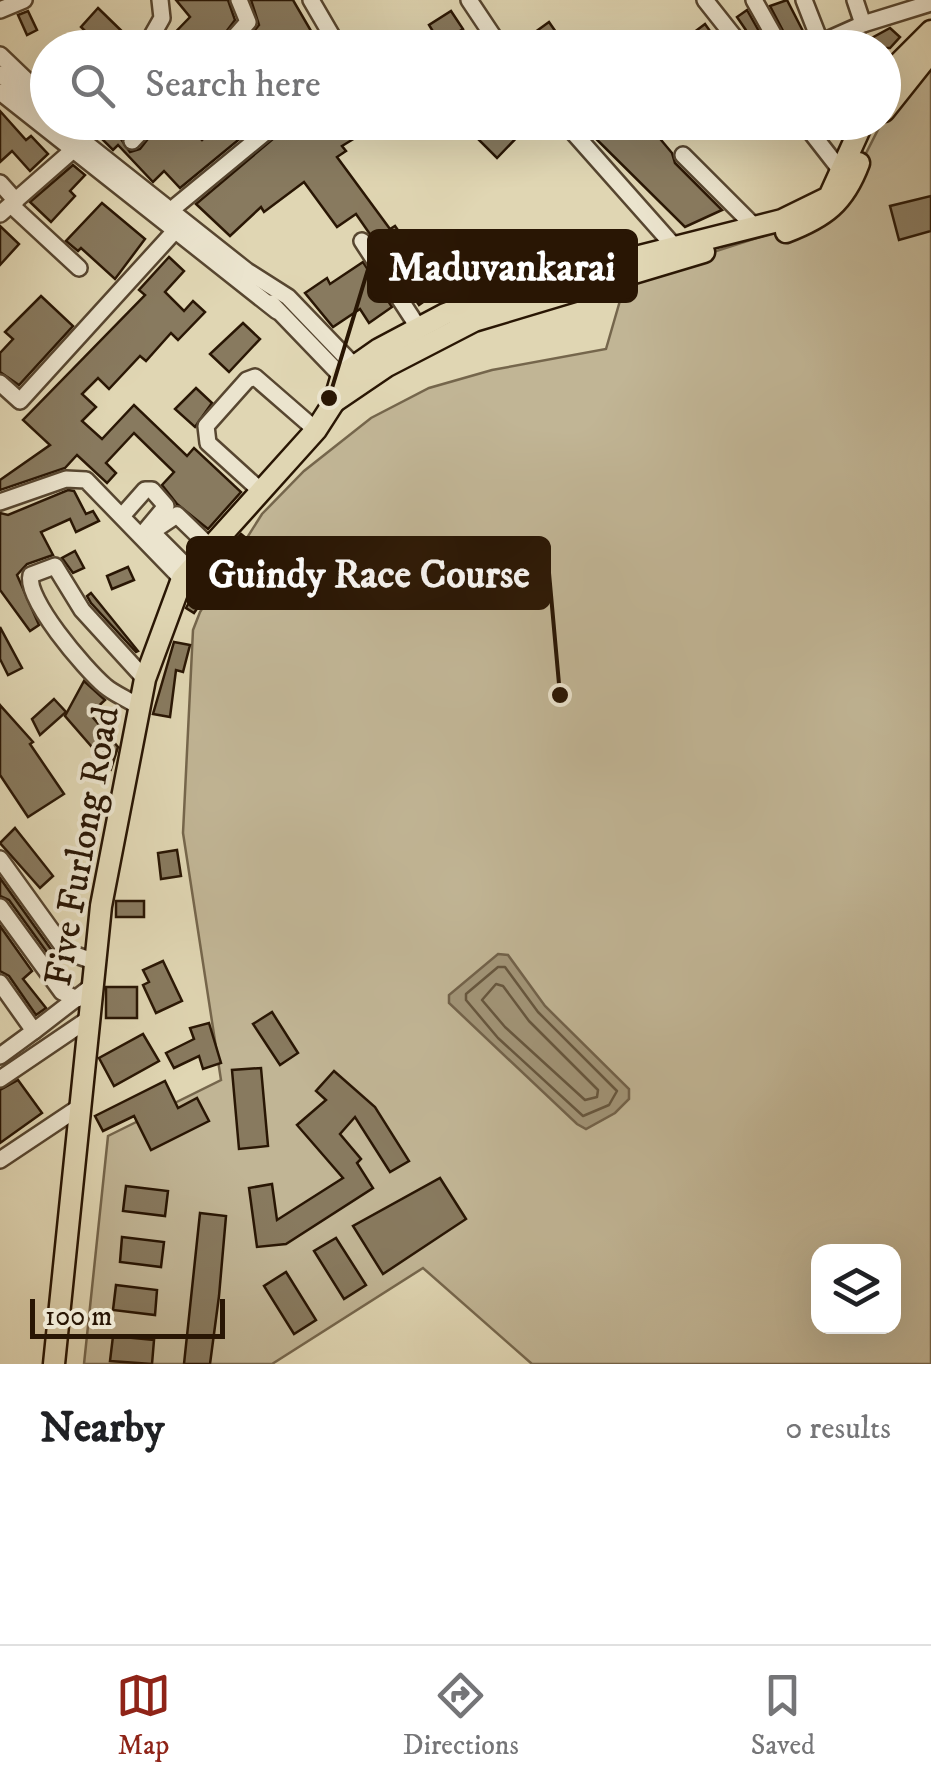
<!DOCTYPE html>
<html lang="en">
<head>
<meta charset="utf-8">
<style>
	body { margin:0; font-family:"IM FELL DW Pica",serif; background:#f2f2f2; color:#202124 }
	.controls { position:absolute; right:30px; bottom:30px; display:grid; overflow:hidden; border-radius:20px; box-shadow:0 10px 40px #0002 }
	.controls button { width:90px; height:90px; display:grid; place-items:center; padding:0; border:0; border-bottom:2px solid #e0e0e0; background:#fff; color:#202124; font:50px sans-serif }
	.scale { position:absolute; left:30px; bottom:25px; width:195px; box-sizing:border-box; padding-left:10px; border:5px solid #291604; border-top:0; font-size:28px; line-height:35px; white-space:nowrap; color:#291604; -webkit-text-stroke:8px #ebe4ce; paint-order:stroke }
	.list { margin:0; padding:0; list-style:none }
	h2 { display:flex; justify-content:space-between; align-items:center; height:130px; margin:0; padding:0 40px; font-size:42px }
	h2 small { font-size:32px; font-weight:400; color:#757577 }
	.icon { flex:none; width:55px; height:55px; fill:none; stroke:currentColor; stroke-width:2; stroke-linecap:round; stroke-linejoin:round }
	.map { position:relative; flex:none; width:931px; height:1364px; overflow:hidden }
	.search { position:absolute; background:#fff; box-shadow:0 10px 40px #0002; left:30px; right:30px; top:30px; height:110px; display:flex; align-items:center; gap:25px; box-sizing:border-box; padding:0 35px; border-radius:55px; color:#757577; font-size:38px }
	.sheet { height:280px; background:#fff }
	nav { display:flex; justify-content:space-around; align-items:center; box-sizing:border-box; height:140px; border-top:2px solid #e0e0e0; background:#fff; font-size:28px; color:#757577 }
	nav a { display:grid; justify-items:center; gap:5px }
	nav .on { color:#8f2418 }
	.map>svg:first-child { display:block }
</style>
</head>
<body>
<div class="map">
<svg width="931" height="1364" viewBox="0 0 931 1364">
	<rect width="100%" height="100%" fill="#e0d6b3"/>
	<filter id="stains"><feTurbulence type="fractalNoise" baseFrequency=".002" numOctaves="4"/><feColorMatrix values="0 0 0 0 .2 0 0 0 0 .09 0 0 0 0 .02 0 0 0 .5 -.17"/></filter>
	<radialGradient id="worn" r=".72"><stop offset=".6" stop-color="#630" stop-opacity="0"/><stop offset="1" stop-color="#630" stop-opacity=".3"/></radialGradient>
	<path fill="#c1b595" stroke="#75664c" stroke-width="2.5" fill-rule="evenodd" d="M931,59v1305h-399l-109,-96 -151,96h-188l24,-228 113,-56 -38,-247 10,-203 7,-18 62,-98 42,-43 67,-53 58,-30 63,-18 114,-21 20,-69 181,-58 54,-59 23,-45zM818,1252h76v74h-76z"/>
	<path fill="#a29578" stroke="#72624a" stroke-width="2.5" d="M498,954l10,1 37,51 84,83v10l-14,14 -29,16 -9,-5 -128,-121v-8z"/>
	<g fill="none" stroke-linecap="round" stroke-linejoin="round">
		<g stroke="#66563e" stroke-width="2.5">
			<path d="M498,967h7l33,45 79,79 -8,14 -26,11 -85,-78 -32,-38v-6z"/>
			<path d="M496,984l7,2 26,35 69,69 -1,7 -12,3 -80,-73 -23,-27z"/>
		</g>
	</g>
	<g fill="#887a5f" stroke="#291604" stroke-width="2.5">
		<path d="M176,0h52l7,20 -21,28h-54l30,-31z"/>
		<path d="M251,0h42l28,48h-81l19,-23z"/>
		<path d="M787,0l19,37 -9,11h-5l-22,-42z"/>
		<path d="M98,8l37,36 -1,4h-32l-21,-21z"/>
		<path d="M747,10l13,23 -8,6 -15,-22z"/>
		<path d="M28,11l9,19 -10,5 -9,-20z"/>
		<path d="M451,11l12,18 -23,14 -11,-18z"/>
		<path d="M549,22l18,26h-54z"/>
		<path d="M705,24l17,24h-49z"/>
		<path d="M890,28l10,9 -10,11h-13l-9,-8z"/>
		<path d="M393,32l10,16h-34z"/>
		<path d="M0,111l26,29 5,-4 17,18 -18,17 -18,-20 -12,11z"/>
		<path d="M104,122h30l-13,17 9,13 10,-3 21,-27h23l18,18 19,-18h39l-80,66 -16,-17 -11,11 -35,-37 -5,5 -18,-18z"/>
		<path d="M293,122h71l4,8 -26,16 4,5 -9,6 53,72 5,-3 45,64 -21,15 -63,-91 -19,13 -33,-45 -40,30 -3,-5 -31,29 -34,-32z"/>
		<path d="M461,122h53l9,9 -26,27z"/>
		<path d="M579,122h67l26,31 3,10 47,47 -37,17z"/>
		<path d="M73,165l12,10 -15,16 5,5 -24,26 -21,-20z"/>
		<path d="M931,196v35l-32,9 -9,-34z"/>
		<path d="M102,203l43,36 -30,40 -34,-31 -3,3 -12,-10z"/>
		<path d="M0,226l19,18 -19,21z"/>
		<path d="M169,257l15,14 -19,21 19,19 9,-10 12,11 -27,28 -7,-7 -25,28 -6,-5 -31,33 -11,-11 -16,16 14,13 -14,14 20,18 32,-34 53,51 7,-8 47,44 -33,37 -31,-25 -15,-19 12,-13 -40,-39 -28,30 10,10 -9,10 -30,-28 -12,13 -65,22v-10l50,-35 -27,-25 122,-125 -6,-5z"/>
		<path d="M363,262l29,45 -23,16 -9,-14 -27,18 -28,-34 22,-15 3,6z"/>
		<path d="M41,296l32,30 -54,59 -19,-13v-19l13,-14 -8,-7z"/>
		<path d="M243,323l17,16 -31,33 -19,-18z"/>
		<path d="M196,388l16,15 -17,24 -20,-18z"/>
		<path d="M68,490l6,1 12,23 7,-3 6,10 -23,11 -6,-13 -29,13 12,23 -26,9 -10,11 22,50 -9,6 -30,-41v-77l8,2z"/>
		<path d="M241,534l5,4 -28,39 -10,-7z"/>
		<path d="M75,551l9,17 -11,5 -11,-15z"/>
		<path d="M128,567l6,13 -22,9 -5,-13z"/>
		<path d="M196,590l10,6 -12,17 -8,-5z"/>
		<path d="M91,593l47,58 -2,1 -45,-49 -4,-7z"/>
		<path d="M0,627l22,41 -14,7 -8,-16z"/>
		<path d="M174,642l16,3 -7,27 -7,-2 -6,47 -17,-3z"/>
		<path d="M84,681l21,19 -15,14 28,33 -7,22 -46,-53z"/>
		<path d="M54,699l12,13 -26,23 -8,-16z"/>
		<path d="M0,705l33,37 -3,2 34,50 -36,23 -28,-42z"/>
		<path d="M15,828l38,48 -13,12 -40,-45z"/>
		<path d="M177,850l4,26 -20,3 -3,-26z"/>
		<path d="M0,878l53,74 -4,3 -40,-55 -9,-4z"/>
		<rect x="116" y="901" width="28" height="16"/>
		<path d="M0,926l32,45 -9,8 23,29 -10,7 -27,-39 -9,-5z"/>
		<path d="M163,961l19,40 -26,12 -13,-28 6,-3 -6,-12z"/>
		<rect x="106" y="987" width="31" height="31"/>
		<path d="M272,1012l26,41 -18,12 -27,-41z"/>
		<path d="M209,1023l12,40 -18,6 -4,-13 -25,12 -8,-15 28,-14 -4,-11z"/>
		<path d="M143,1034l16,27 -45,25 -15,-28z"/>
		<path d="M261,1068l7,78 -29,3 -7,-79z"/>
		<path d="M334,1071l41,36 34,54 -19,11 -35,-55 -15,17 21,25 -4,4 16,25 -87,56 -29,3 -8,-59 23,-4 5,36 66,-42 -46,-53 29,-25 -10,-9z"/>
		<path d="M18,1080l24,33 -42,30v-53z"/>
		<path d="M165,1081l13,27 19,-10 12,23 -58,29 -17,-34 -31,15 -8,-15z"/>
		<path d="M440,1178l26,41 -83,55 -30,-48z"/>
		<path d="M126,1186l42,5 -3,25 -42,-5z"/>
		<path d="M200,1213l26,3 -7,80 -9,68h-26z"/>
		<path d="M122,1237l42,5 -3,25 -41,-5z"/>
		<path d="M336,1238l30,47 -22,14 -30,-48z"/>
		<path d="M286,1272l30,48 -22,14 -30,-48z"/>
		<path d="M116,1285l41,5 -2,25 -42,-5z"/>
		<path d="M113,1336l41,4 -2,24 -42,-3z"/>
	</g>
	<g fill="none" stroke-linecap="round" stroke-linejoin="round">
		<g stroke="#574630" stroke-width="20">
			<g id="minor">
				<path d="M311,0l28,48"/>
				<path d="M469,0l32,48"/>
				<path d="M705,0l38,48"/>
				<path d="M754,0l27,48"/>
				<path d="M804,0l16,41"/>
				<path d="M855,0l8,24"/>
				<path d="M0,10l24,-10"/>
				<path d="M145,48l17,-30 -2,-18"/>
				<path d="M225,48l23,-26 -9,-22"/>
				<path d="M809,48l54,-24 68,-21"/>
				<path d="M0,55l48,46"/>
				<path d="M0,74l48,39"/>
				<path d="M0,92l277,219"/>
				<path d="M59,122l188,149 41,26 71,74"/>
				<path d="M382,122l2,3"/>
				<path d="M564,122l117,132"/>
				<path d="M803,122l39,50"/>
				<path d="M132,141l18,-19"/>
				<path d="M683,155l71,71"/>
				<path d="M0,183l16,18"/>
				<path d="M11,205l68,63"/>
				<path d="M176,206l102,-84"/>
				<path d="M0,214l73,-64"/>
				<path d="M362,241l56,86"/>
				<path d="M271,303l77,80"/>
				<path d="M0,383l20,18 153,-168"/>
				<path d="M262,492l-54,-49 -2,-17 41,-46 8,-3 61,53"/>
				<path d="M0,502l66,-23 20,1 96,99"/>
				<path d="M122,516l23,-26h7l14,16 -25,30"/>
				<path d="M159,527l18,-12 34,33"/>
				<path d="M153,533l37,37"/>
				<path d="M139,707c-11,-8 -25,-13 -34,-21 -20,-17 -81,-88 -74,-111l24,-9 27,44 63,69"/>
				<path d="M0,859l67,93 26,9"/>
				<path d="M0,907l62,85 15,7"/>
				<path d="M0,983l34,48 57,-44"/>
				<path d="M0,1056l34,-25"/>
				<path d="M0,1079l87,-59"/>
				<path d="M0,1160l78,-52"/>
			</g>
		</g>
		<g stroke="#291604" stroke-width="25">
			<g id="major">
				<path d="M884,87l9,-18 38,-38"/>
				<path d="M884,111l47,-59"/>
				<path d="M786,232c39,-15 58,-29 73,-69"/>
				<path d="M334,402l53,-36 87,-45 230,-69"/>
				<path d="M54,1364l47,-458 44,-227 37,-100 134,-149 18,-28 8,-27 37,-26 66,-35 68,-26 269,-68 47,-23 34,-75"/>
			</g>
		</g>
		<use href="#minor" stroke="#ebe4ce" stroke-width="15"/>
		<use href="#major" stroke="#e0d6b3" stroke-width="20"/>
	</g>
	<g text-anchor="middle" stroke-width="8" stroke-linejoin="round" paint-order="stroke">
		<g font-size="38" fill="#291604" stroke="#ebe4ce">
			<text transform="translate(81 846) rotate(-80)" y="13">Five Furlong Road</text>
		</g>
	</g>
	<path fill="none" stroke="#291604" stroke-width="4" d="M329 398L369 266M560 695L549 573"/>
	<g fill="#291604" stroke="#ebe4ce" stroke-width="4">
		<circle cx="329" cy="398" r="10"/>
		<circle cx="560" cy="695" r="10"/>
	</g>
	<g fill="#291604" stroke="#291604" stroke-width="4">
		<rect x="369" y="231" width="267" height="70" rx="10"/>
		<rect x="188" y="538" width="361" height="70" rx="10"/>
	</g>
	<g font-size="40" text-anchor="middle" font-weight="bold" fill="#fff">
		<text x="502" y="280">Maduvankarai</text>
		<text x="369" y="587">Guindy Race Course</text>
	</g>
	<rect width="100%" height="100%" filter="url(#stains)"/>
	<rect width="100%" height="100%" fill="url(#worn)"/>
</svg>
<div class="controls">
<button><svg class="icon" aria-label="layers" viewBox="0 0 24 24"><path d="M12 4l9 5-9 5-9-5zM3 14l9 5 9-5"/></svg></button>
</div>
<div class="scale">100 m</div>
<div class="search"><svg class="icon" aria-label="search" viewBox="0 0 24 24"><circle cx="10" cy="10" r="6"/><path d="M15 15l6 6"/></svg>Search here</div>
</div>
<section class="sheet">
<h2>Nearby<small>0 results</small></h2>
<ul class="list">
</ul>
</section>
<nav>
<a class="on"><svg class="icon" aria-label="map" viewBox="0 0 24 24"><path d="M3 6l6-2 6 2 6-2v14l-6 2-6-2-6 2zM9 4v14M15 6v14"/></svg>Map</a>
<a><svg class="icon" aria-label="directions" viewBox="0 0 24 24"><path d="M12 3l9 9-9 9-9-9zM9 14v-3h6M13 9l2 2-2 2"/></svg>Directions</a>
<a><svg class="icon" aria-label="saved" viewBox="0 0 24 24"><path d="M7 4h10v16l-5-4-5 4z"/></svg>Saved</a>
</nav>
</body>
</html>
